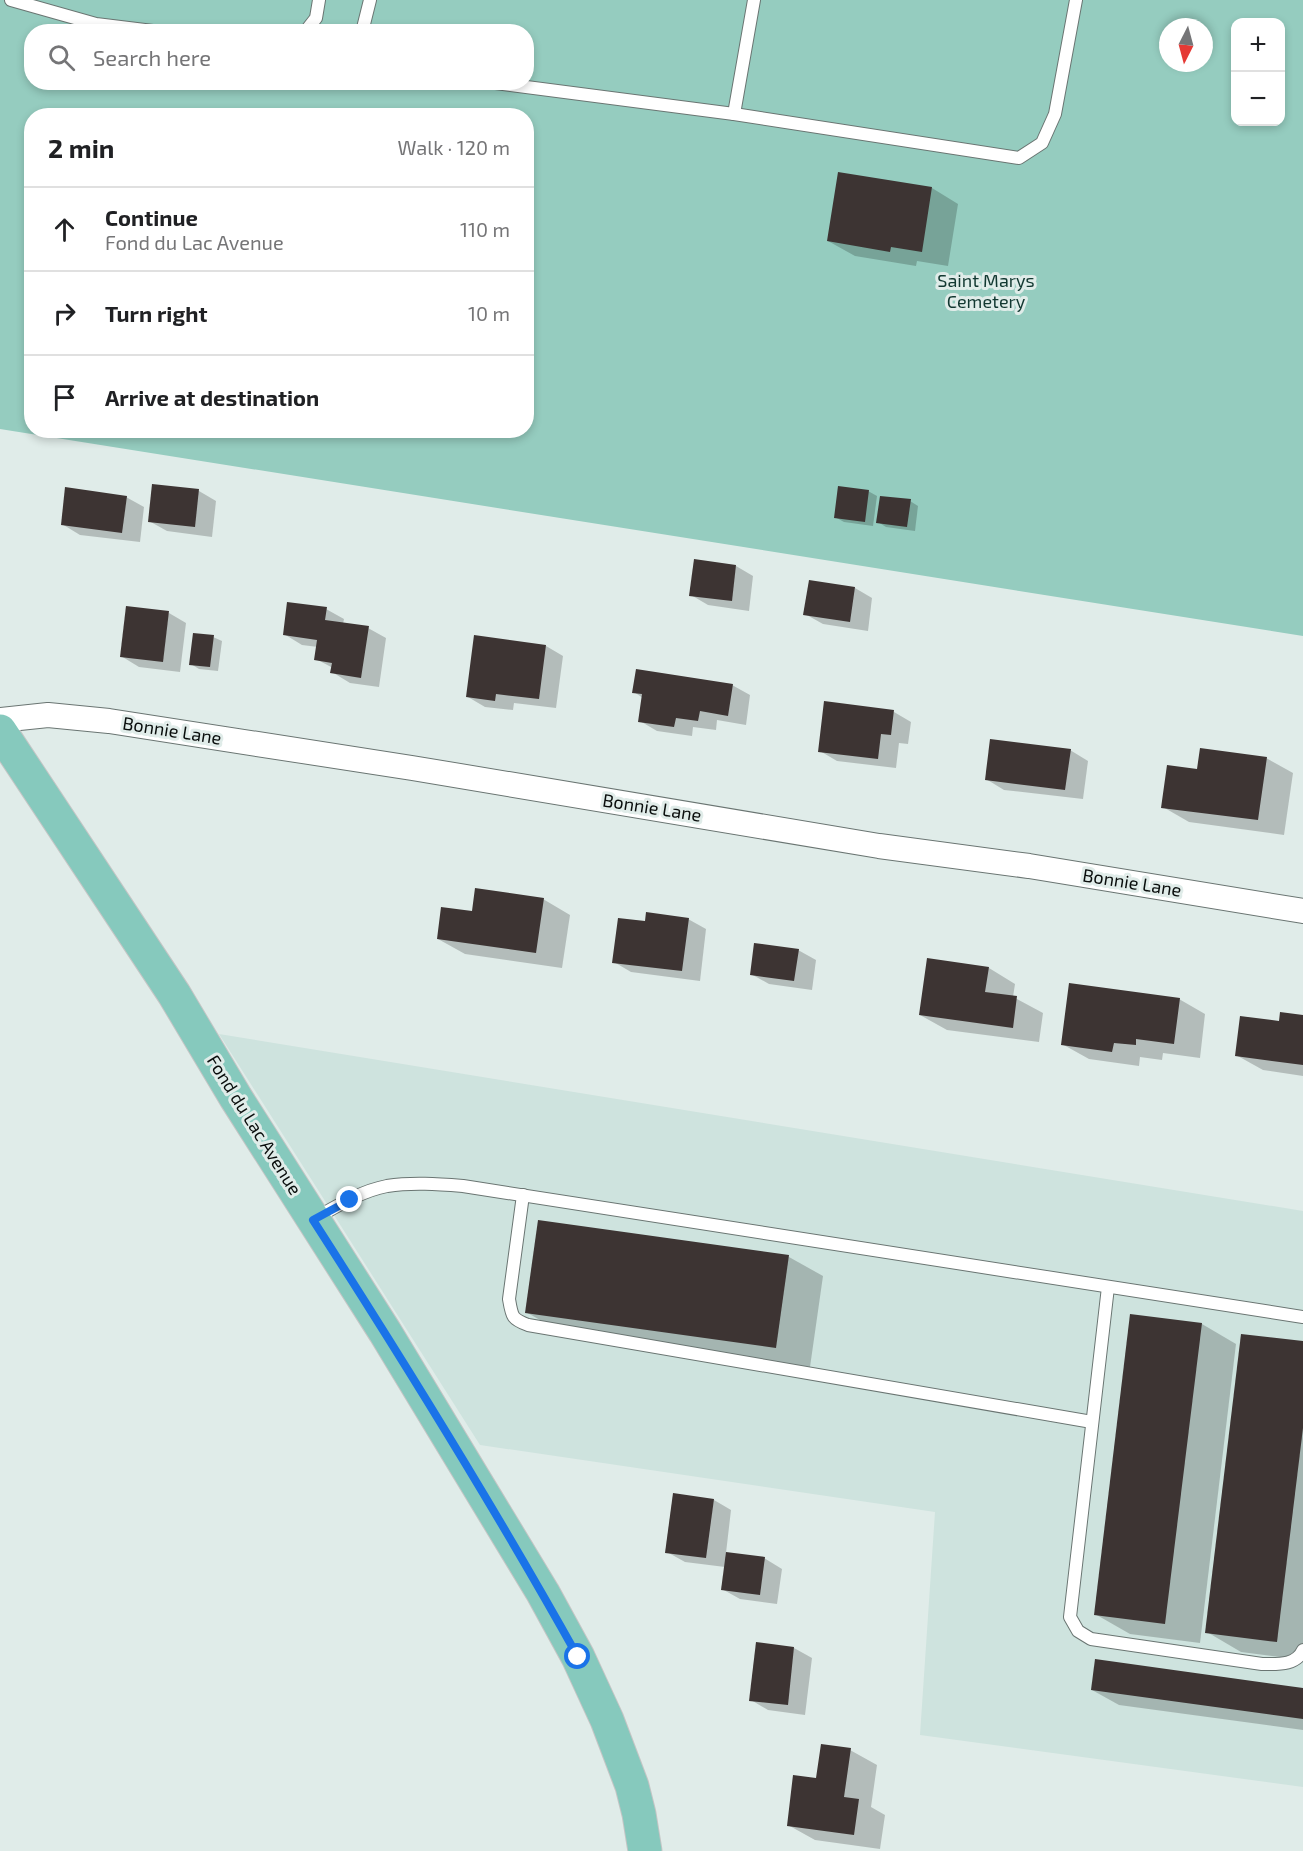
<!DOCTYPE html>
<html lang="en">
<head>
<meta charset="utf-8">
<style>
	body { margin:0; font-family:"Exo 2",sans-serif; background:#f6f6f6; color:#202124 }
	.controls { position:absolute; right:18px; top:18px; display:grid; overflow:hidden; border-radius:12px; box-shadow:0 3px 9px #0003 }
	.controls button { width:54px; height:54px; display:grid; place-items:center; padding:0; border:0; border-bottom:2px solid #e0e0e0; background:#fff; color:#202124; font:30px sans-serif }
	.compass { position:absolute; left:1159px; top:18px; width:54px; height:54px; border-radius:50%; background:#fff; box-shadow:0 3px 9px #0003; rotate:186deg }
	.stop { position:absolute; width:18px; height:18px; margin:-14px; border:4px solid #1a73e8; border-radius:50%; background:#fff }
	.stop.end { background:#1a73e8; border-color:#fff; box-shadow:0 2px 6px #0008 }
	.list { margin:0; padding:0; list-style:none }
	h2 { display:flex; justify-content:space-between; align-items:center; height:78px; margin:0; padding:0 24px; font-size:26px }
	h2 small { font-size:20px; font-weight:400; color:#757577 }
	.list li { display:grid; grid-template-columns:39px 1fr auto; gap:18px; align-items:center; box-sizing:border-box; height:84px; padding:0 24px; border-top:2px solid #e0e0e0 }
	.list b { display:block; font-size:22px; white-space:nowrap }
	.list p { margin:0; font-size:20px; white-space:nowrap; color:#757577 }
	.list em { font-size:20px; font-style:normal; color:#757577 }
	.icon { flex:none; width:33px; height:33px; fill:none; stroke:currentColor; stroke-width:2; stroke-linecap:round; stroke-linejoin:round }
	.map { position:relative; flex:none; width:1303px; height:1851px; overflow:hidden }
	.search { position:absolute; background:#fff; box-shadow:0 3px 9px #0003; left:24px; top:24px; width:510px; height:66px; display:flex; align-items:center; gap:15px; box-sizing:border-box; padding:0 21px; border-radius:24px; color:#757577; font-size:22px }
	.panel { position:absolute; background:#fff; box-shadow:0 3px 9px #0003; left:24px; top:108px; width:510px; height:330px; border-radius:24px }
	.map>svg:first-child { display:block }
</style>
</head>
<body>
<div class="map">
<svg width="1303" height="1851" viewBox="0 0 1303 1851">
	<rect width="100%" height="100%" fill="#e0ece9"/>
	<path fill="#cee3de" d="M219,1034l1084,177v576l-383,-52 15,-223 -455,-67z"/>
	<path fill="#95ccbf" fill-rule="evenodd" d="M0,0h1303v636l-1303,-207zM1236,22h44v100h-44zM1168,27h36v36h-36zM32,32h494v50h-494zM32,116h494v314h-494z"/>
	<g fill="#0003">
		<path d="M932,188l26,16 -10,62 -31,-5 -1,5 -61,-10 -27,-15z"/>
		<path d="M153,485l46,6 17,10 -4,36 -45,-6 -18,-10z"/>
		<path d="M868,491l9,5 -4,30 -29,-4 -9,-5z"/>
		<path d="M126,497l18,10 -4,35 -60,-7 -18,-11z"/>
		<path d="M910,501l8,5 -3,25 -29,-4 -8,-5z"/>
		<path d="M695,561l41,5 17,10 -4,35 -41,-6 -17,-10z"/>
		<path d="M855,588l17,10 -4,33 -45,-7 -18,-10z"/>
		<path d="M326,609l18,10 -1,5 25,4 18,10 -7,49 -29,-4 -18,-11 1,-4 -17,-9 2,-12 -16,-2 -18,-11z"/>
		<path d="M169,613l17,10 -6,49 -41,-5 -18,-11z"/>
		<path d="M213,637l9,4 -4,30 -19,-2 -8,-5z"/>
		<path d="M546,646l17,10 -7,52 -42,-5 -1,7 -28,-3 -17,-10z"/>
		<path d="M732,685l18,10 -4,30 -29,-5 -1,10 -23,-3 -1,9 -35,-5 -17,-10 3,-23 -9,-6z"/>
		<path d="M894,712l17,10 -3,22 -9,-1 -3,25 -59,-7 -17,-10z"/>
		<path d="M1070,750l18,11 -5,38 -79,-9 -18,-11z"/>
		<path d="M1266,758l27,15 -9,62 -95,-13 -26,-15 35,-36z"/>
		<path d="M543,899l27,16 -8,53 -97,-14 -27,-15 35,-26z"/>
		<path d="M688,919l18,10 -6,52 -69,-9 -17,-10 32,-39z"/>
		<path d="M798,950l18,10 -4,30 -43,-6 -18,-10z"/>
		<path d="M989,968l26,16 -2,13 30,16 -4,29 -92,-12 -27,-15z"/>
		<path d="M1179,999l26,15 -5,44 -37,-5 -1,7 -22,-3 -1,9 -50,-7 -27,-15z"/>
		<path d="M1303,1016v60l-40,-6 -27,-15 44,-32z"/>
		<path d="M789,1257l34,19 -13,91 -249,-35 -35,-20z"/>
		<path d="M1131,1316l71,8 34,20 -36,299 -70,-9 -35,-20z"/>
		<path d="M1303,1342v318l-62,-8 -34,-20z"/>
		<path d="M714,1500l17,10 -5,43 38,5 18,11 -5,35 -37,-5 -18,-10 3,-22 -40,-5 -18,-10z"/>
		<path d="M758,1643l36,5 18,10 -7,57 -37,-5 -17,-10z"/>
		<path d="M1092,1690h211v40l-184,-25z"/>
		<path d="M850,1750l27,15 -6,42 14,8 -5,34 -65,-9 -27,-15 29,-45z"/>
	</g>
	<g fill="#3d3433">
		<path d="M838,172l94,15 -10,65 -31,-5 -1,5 -63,-11z"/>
		<path d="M152,484l47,5 -4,38 -47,-5z"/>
		<path d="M838,486l31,4 -4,32 -31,-4z"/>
		<path d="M65,487l62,9 -5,37 -61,-8z"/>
		<path d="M880,496l31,3 -4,28 -31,-4z"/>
		<path d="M694,559l42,6 -4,36 -43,-5z"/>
		<path d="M809,580l46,7 -5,35 -47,-7z"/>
		<path d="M287,602l40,5 -2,13 44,6 -8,52 -31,-5 2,-10 -18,-3 3,-20 -34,-5z"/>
		<path d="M126,606l43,5 -6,51 -43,-5z"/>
		<path d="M193,633l21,2 -4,32 -21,-2z"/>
		<path d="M474,635l72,10 -7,54 -43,-5 -1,7 -29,-4z"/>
		<path d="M636,669l97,15 -5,32 -28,-5 -2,10 -22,-3 -2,9 -36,-5 4,-28 -10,-1z"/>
		<path d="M824,701l70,9 -3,25 -10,-1 -3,25 -60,-7z"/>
		<path d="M990,739l81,10 -6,41 -80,-10z"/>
		<path d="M1200,748l67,9 -9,63 -97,-12 6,-43 30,4z"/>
		<path d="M475,888l69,10 -8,55 -99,-14 4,-32 31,4z"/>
		<path d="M646,912l43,6 -7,53 -70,-8 6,-45 27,3z"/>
		<path d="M754,943l45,6 -5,32 -44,-6z"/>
		<path d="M927,958l62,9 -4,25 32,4 -4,32 -94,-13z"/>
		<path d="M1069,983l111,15 -6,46 -38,-5v6l-22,-2 -2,9 -51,-7z"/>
		<path d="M1280,1012l23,3v50l-68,-9 5,-40 39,5z"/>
		<path d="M538,1220l251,35 -13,93 -251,-35z"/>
		<path d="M1130,1314l72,9 -37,301 -71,-9z"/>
		<path d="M1241,1334l62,7v87l-26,214 -72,-9z"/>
		<path d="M673,1493l41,6 -8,59 -41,-5z"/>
		<path d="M726,1552l39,5 -5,38 -39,-5z"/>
		<path d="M756,1642l38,5 -6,58 -39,-4z"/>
		<path d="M1095,1659l208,29v31l-212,-29z"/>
		<path d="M821,1744l30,4 -7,49 15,2 -5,36 -67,-9 6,-51 23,3z"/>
	</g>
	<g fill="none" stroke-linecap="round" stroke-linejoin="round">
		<g stroke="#6a7572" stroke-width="14">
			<g id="service">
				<path d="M11,0l85,24 65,8"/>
				<path d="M305,32l11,-14 3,-18"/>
				<path d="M362,32l8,-32"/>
				<path d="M488,82l246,32 285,44 23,-15 13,-29 21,-114"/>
				<path d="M734,114l20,-114"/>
				<path d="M523,1195l-14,104c3,18 3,20 19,26l564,97"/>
				<path d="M314,1219c23,-13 47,-28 73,-33 25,-4 51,-2 76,0l840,131"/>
				<path d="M1108,1287l-38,330 8,14 13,8 171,25c15,0 34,2 41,-14"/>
			</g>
		</g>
		<g stroke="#6a7572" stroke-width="26">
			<path id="minor" d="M0,720l48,-5 61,6 303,47 467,78 150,20 274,45"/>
		</g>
		<g stroke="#c4c5c5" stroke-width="35">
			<path id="primary" d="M0,731l174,263 62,104 149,234 158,261 35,64 29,63 25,66 7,28 6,37"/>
		</g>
		<use href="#service" stroke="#fff" stroke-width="12"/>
		<use href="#minor" stroke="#fff" stroke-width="24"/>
		<use href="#primary" stroke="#86c9bd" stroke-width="33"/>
	</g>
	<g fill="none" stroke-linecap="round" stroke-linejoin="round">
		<path stroke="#1a73e8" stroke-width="8" d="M350,1200l-37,20c92,143 182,288 265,437"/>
	</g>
	<g text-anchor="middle" stroke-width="6" stroke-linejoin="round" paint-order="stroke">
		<g font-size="18" fill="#123831" stroke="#e0ece9">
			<text x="986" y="287">Saint Marys<tspan x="986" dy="21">Cemetery</tspan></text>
		</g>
		<g font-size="18" fill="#090d0c" stroke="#e0ece9">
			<text transform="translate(172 731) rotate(9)" y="6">Bonnie Lane</text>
			<text transform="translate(652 808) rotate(9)" y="6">Bonnie Lane</text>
			<text transform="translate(1132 883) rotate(9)" y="6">Bonnie Lane</text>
			<text transform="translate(254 1125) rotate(58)" y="6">Fond du Lac Avenue</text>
		</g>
	</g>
</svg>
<div class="controls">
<button>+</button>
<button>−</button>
</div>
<svg class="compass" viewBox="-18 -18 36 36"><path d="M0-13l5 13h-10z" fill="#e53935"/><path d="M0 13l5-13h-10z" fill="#757577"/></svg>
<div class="stop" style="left:578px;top:1657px"></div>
<div class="stop end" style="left:350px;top:1200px"></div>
<div class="search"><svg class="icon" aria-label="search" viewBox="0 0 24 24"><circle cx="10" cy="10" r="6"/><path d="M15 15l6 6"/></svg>Search here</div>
<section class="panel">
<h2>2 min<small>Walk · 120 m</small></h2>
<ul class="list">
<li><svg class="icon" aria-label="ahead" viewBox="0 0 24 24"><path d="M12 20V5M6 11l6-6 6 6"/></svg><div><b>Continue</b><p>Fond du Lac Avenue</p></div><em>110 m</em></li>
<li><svg class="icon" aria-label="right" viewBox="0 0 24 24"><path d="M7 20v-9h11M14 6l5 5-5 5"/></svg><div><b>Turn right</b></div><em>10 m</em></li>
<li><svg class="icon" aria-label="arrive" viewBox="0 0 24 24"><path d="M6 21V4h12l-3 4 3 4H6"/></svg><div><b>Arrive at destination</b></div></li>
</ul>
</section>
</div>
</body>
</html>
